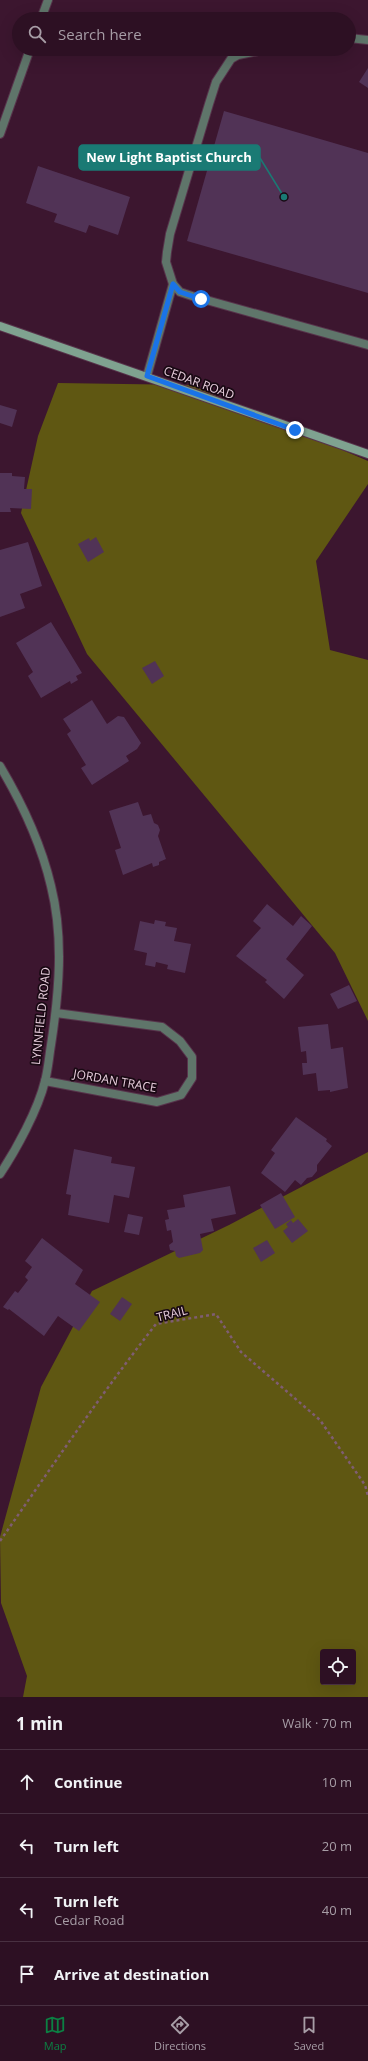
<!DOCTYPE html>
<html lang="en">
<head>
<meta charset="utf-8">
<style>
	body { margin:0; font-family:"Open Sans",sans-serif; background:#35192b; color:#f1f3f6 }
	.controls { position:absolute; right:12px; bottom:12px; display:grid; overflow:hidden; border-radius:4px; box-shadow:0 4px 16px #0002 }
	.controls button { width:36px; height:36px; display:grid; place-items:center; padding:0; border:0; border-bottom:1px solid #483041; background:#2d1023; color:#f1f3f6; font:20px sans-serif }
	.stop { position:absolute; width:12px; height:12px; margin:-9px; border:3px solid #1a73e8; border-radius:50%; background:#fff }
	.stop.end { background:#1a73e8; border-color:#fff; box-shadow:0 1px 4px #0008 }
	.list { margin:0; padding:0; list-style:none }
	h2 { display:flex; justify-content:space-between; align-items:center; height:52px; margin:0; padding:0 16px; font-size:17px }
	h2 small { font-size:13px; font-weight:400; color:#a79da6 }
	.list li { display:grid; grid-template-columns:26px 1fr auto; gap:12px; align-items:center; box-sizing:border-box; height:64px; padding:0 16px; border-top:1px solid #483041 }
	.list b { display:block; font-size:15px; white-space:nowrap }
	.list p { margin:0; font-size:13px; white-space:nowrap; color:#a79da6 }
	.list em { font-size:13px; font-style:normal; color:#a79da6 }
	.icon { flex:none; width:22px; height:22px; fill:none; stroke:currentColor; stroke-width:2; stroke-linecap:round; stroke-linejoin:round }
	.map { position:relative; flex:none; width:368px; height:1697px; overflow:hidden }
	.search { position:absolute; background:#2d1023; box-shadow:0 4px 16px #0002; left:12px; right:12px; top:12px; height:44px; display:flex; align-items:center; gap:10px; box-sizing:border-box; padding:0 14px; border-radius:22px; color:#a79da6; font-size:15px }
	.sheet { height:308px; background:#2d1023 }
	nav { display:flex; justify-content:space-around; align-items:center; box-sizing:border-box; height:56px; border-top:1px solid #483041; background:#2d1023; font-size:11px; color:#a79da6 }
	nav a { display:grid; justify-items:center; gap:2px }
	nav .on { color:#0b8043 }
	.map>svg:first-child { display:block }
</style>
</head>
<body>
<div class="map">
<svg width="368" height="1697" viewBox="0 0 368 1697">
	<rect width="100%" height="100%" fill="#3c162f"/>
	<g fill="#5f5712" fill-rule="evenodd">
		<path d="M58,383l133,2 177,76v23l-52,77 14,89 38,10v361l-33,-68 -248,-299 -66,-141 17,-77z"/>
		<path d="M368,1152v545h-345l4,-21 -26,-73 -1,-66 41,-150 51,-96 137,-66zM323,1652h30v30h-30z"/>
	</g>
	<g fill="#513356">
		<path d="M368,68v20l-9,-6z"/>
		<path d="M224,111l144,42v140l-181,-52z"/>
		<path d="M38,166l92,31 -12,38 -29,-10 -3,8 -32,-11 3,-8 -31,-11z"/>
		<path d="M0,405l17,5 -5,17 -12,-4z"/>
		<path d="M0,473h12v3l13,1 -1,12h8l-1,20 -21,-1 1,4h-11z"/>
		<path d="M96,537l8,15 -16,10 -10,-18 11,-6 1,3z"/>
		<path d="M28,542l14,44 -22,8 5,14 -25,9v-67z"/>
		<path d="M51,622l31,51 -6,3 2,4 -7,4 -1,-3 -29,17 -13,-22 5,-4 -17,-29z"/>
		<path d="M155,661l9,15 -12,8 -10,-16z"/>
		<path d="M92,700l15,24 11,-8 6,1 17,26 -4,6 -11,7 3,5 -37,24 -11,-17 5,-3 -19,-31 4,-3 -8,-12z"/>
		<path d="M138,802l5,14 8,-2 3,9 4,2 2,5 -2,6 8,23 -7,3v3l-6,2 -1,-4 -29,12 -8,-25 6,-2 -12,-37z"/>
		<path d="M267,904l26,22 8,-10 11,10 -26,33 18,16 -20,24 -19,-17 2,-2 -31,-24 25,-28 -8,-7z"/>
		<path d="M155,920l11,2 -1,4 12,2 -3,13 17,3 -6,29 -18,-4 1,-4 -12,-3 -1,5 -10,-2 2,-12 -13,-3 6,-29 14,3z"/>
		<path d="M349,985l8,16 -19,8 -8,-15z"/>
		<path d="M328,1024l3,25 12,-2 5,41 -18,4v-2l-12,1 -2,-18 -13,2 -1,-12h5l-1,-12 -5,1 -3,-25z"/>
		<path d="M296,1117l31,22 -1,2 6,5 -15,19v6l-5,6 -5,1 -6,7 -6,-5 -10,12 -24,-19 14,-20 -4,-3z"/>
		<path d="M74,1149l38,8 -1,6 24,4 -6,31 -15,-3 -5,28 -41,-8 3,-20 -5,-1z"/>
		<path d="M230,1186l6,28 -25,5 3,12 -14,3 3,16 -3,3 -21,5 -3,-2 -1,-5 -5,-1 -1,-5 4,-3 -2,-12 -4,1 -2,-11 4,-1 -2,-9 18,-3 -2,-12z"/>
		<path d="M281,1193l14,24 -20,12 -15,-24z"/>
		<path d="M128,1214l15,3 -4,18 -15,-3z"/>
		<path d="M298,1219l10,12 -16,12 -9,-12 5,-4 -2,-3 5,-4 2,3z"/>
		<path d="M42,1238l41,32 -8,14 25,18 -21,29 -21,-15 -14,20 -35,-27 -1,1 -5,-3 12,-16 3,2 10,-13 -3,-3 7,-10 -7,-6z"/>
		<path d="M267,1240l8,13 -14,9 -8,-14z"/>
		<path d="M122,1297l10,7 -12,17 -10,-7z"/>
	</g>
	<g fill="none" stroke-linecap="round" stroke-linejoin="round">
		<g stroke="#57334b" stroke-width="10">
			<g id="lane">
				<path d="M349,38l19,2"/>
				<path d="M268,49l-30,6 -7,4 -15,23 -7,22 -39,130 -3,18 -1,10 7,22 7,8 12,4 176,49"/>
				<path d="M147,376l26,-92"/>
			</g>
		</g>
		<g stroke="#57334b" stroke-width="10">
			<g id="street">
				<path d="M41,19l7,-19"/>
				<path d="M0,134l30,-85"/>
				<path d="M0,766c22,37 41,77 51,120 13,52 8,107 0,159 -2,12 -3,25 -6,36 -7,29 -29,69 -45,93"/>
				<path d="M45,1081l112,21 24,-7 11,-17v-21l-12,-16 -18,-14 -106,-14"/>
			</g>
		</g>
		<g stroke="#57334b" stroke-width="10">
			<path id="secondary" d="M0,326l368,128"/>
		</g>
		<path stroke="#7f5d72" stroke-width="2.5" stroke-dasharray="3 3" stroke-linecap="butt" d="M0,1541c51,-73 101,-147 156,-217l60,-10 25,38 79,68 45,65 3,11"/>
		<use href="#lane" stroke="#5f756a" stroke-width="8"/>
		<use href="#street" stroke="#5f756a" stroke-width="8"/>
		<use href="#secondary" stroke="#7fa290" stroke-width="8"/>
	</g>
	<g fill="none" stroke-linecap="round" stroke-linejoin="round">
		<path stroke="#1a73e8" stroke-width="5" d="M201,299l-21,-7 -7,-8 -26,92 148,54"/>
	</g>
	<g text-anchor="middle" stroke-width="3.5" stroke-linejoin="round" paint-order="stroke">
		<g font-size="12" fill="#e7cddc" stroke="#190913">
			<text transform="translate(199 383) rotate(20)" y="4">CEDAR ROAD</text>
			<text transform="translate(41 1016) rotate(-84)" y="4">LYNNFIELD ROAD</text>
			<text transform="translate(115 1081) rotate(10)" y="4">JORDAN TRACE</text>
			<text transform="translate(172 1314) rotate(-14)" y="4">TRAIL</text>
		</g>
	</g>
	<path fill="none" stroke="#1a7a74" stroke-width="1.5" d="M284 197L260 158"/>
	<circle fill="#1a7a74" stroke="#190913" stroke-width="1.5" cx="284" cy="197" r="4"/>
	<rect fill="#1a7a74" stroke="#1a7a74" stroke-width="1.5" x="79" y="145" width="181" height="25" rx="4"/>
	<g font-size="13" text-anchor="middle" font-weight="bold" fill="#fff">
		<text x="169" y="162">New Light Baptist Church</text>
	</g>
</svg>
<div class="controls">
<button><svg class="icon" aria-label="locate" viewBox="0 0 24 24"><circle cx="12" cy="12" r="6"/><path d="M12 2v4M12 18v4M2 12h4M18 12h4"/></svg></button>
</div>
<div class="stop" style="left:201px;top:299px"></div>
<div class="stop end" style="left:295px;top:430px"></div>
<div class="search"><svg class="icon" aria-label="search" viewBox="0 0 24 24"><circle cx="10" cy="10" r="6"/><path d="M15 15l6 6"/></svg>Search here</div>
</div>
<section class="sheet">
<h2>1 min<small>Walk · 70 m</small></h2>
<ul class="list">
<li><svg class="icon" aria-label="ahead" viewBox="0 0 24 24"><path d="M12 20V5M6 11l6-6 6 6"/></svg><div><b>Continue</b></div><em>10 m</em></li>
<li><svg class="icon" aria-label="left" viewBox="0 0 24 24"><path d="M17 20v-9H6M10 6l-5 5 5 5"/></svg><div><b>Turn left</b></div><em>20 m</em></li>
<li><svg class="icon" aria-label="left" viewBox="0 0 24 24"><path d="M17 20v-9H6M10 6l-5 5 5 5"/></svg><div><b>Turn left</b><p>Cedar Road</p></div><em>40 m</em></li>
<li><svg class="icon" aria-label="arrive" viewBox="0 0 24 24"><path d="M6 21V4h12l-3 4 3 4H6"/></svg><div><b>Arrive at destination</b></div></li>
</ul>
</section>
<nav>
<a class="on"><svg class="icon" aria-label="map" viewBox="0 0 24 24"><path d="M3 6l6-2 6 2 6-2v14l-6 2-6-2-6 2zM9 4v14M15 6v14"/></svg>Map</a>
<a><svg class="icon" aria-label="directions" viewBox="0 0 24 24"><path d="M12 3l9 9-9 9-9-9zM9 14v-3h6M13 9l2 2-2 2"/></svg>Directions</a>
<a><svg class="icon" aria-label="saved" viewBox="0 0 24 24"><path d="M7 4h10v16l-5-4-5 4z"/></svg>Saved</a>
</nav>
</body>
</html>
